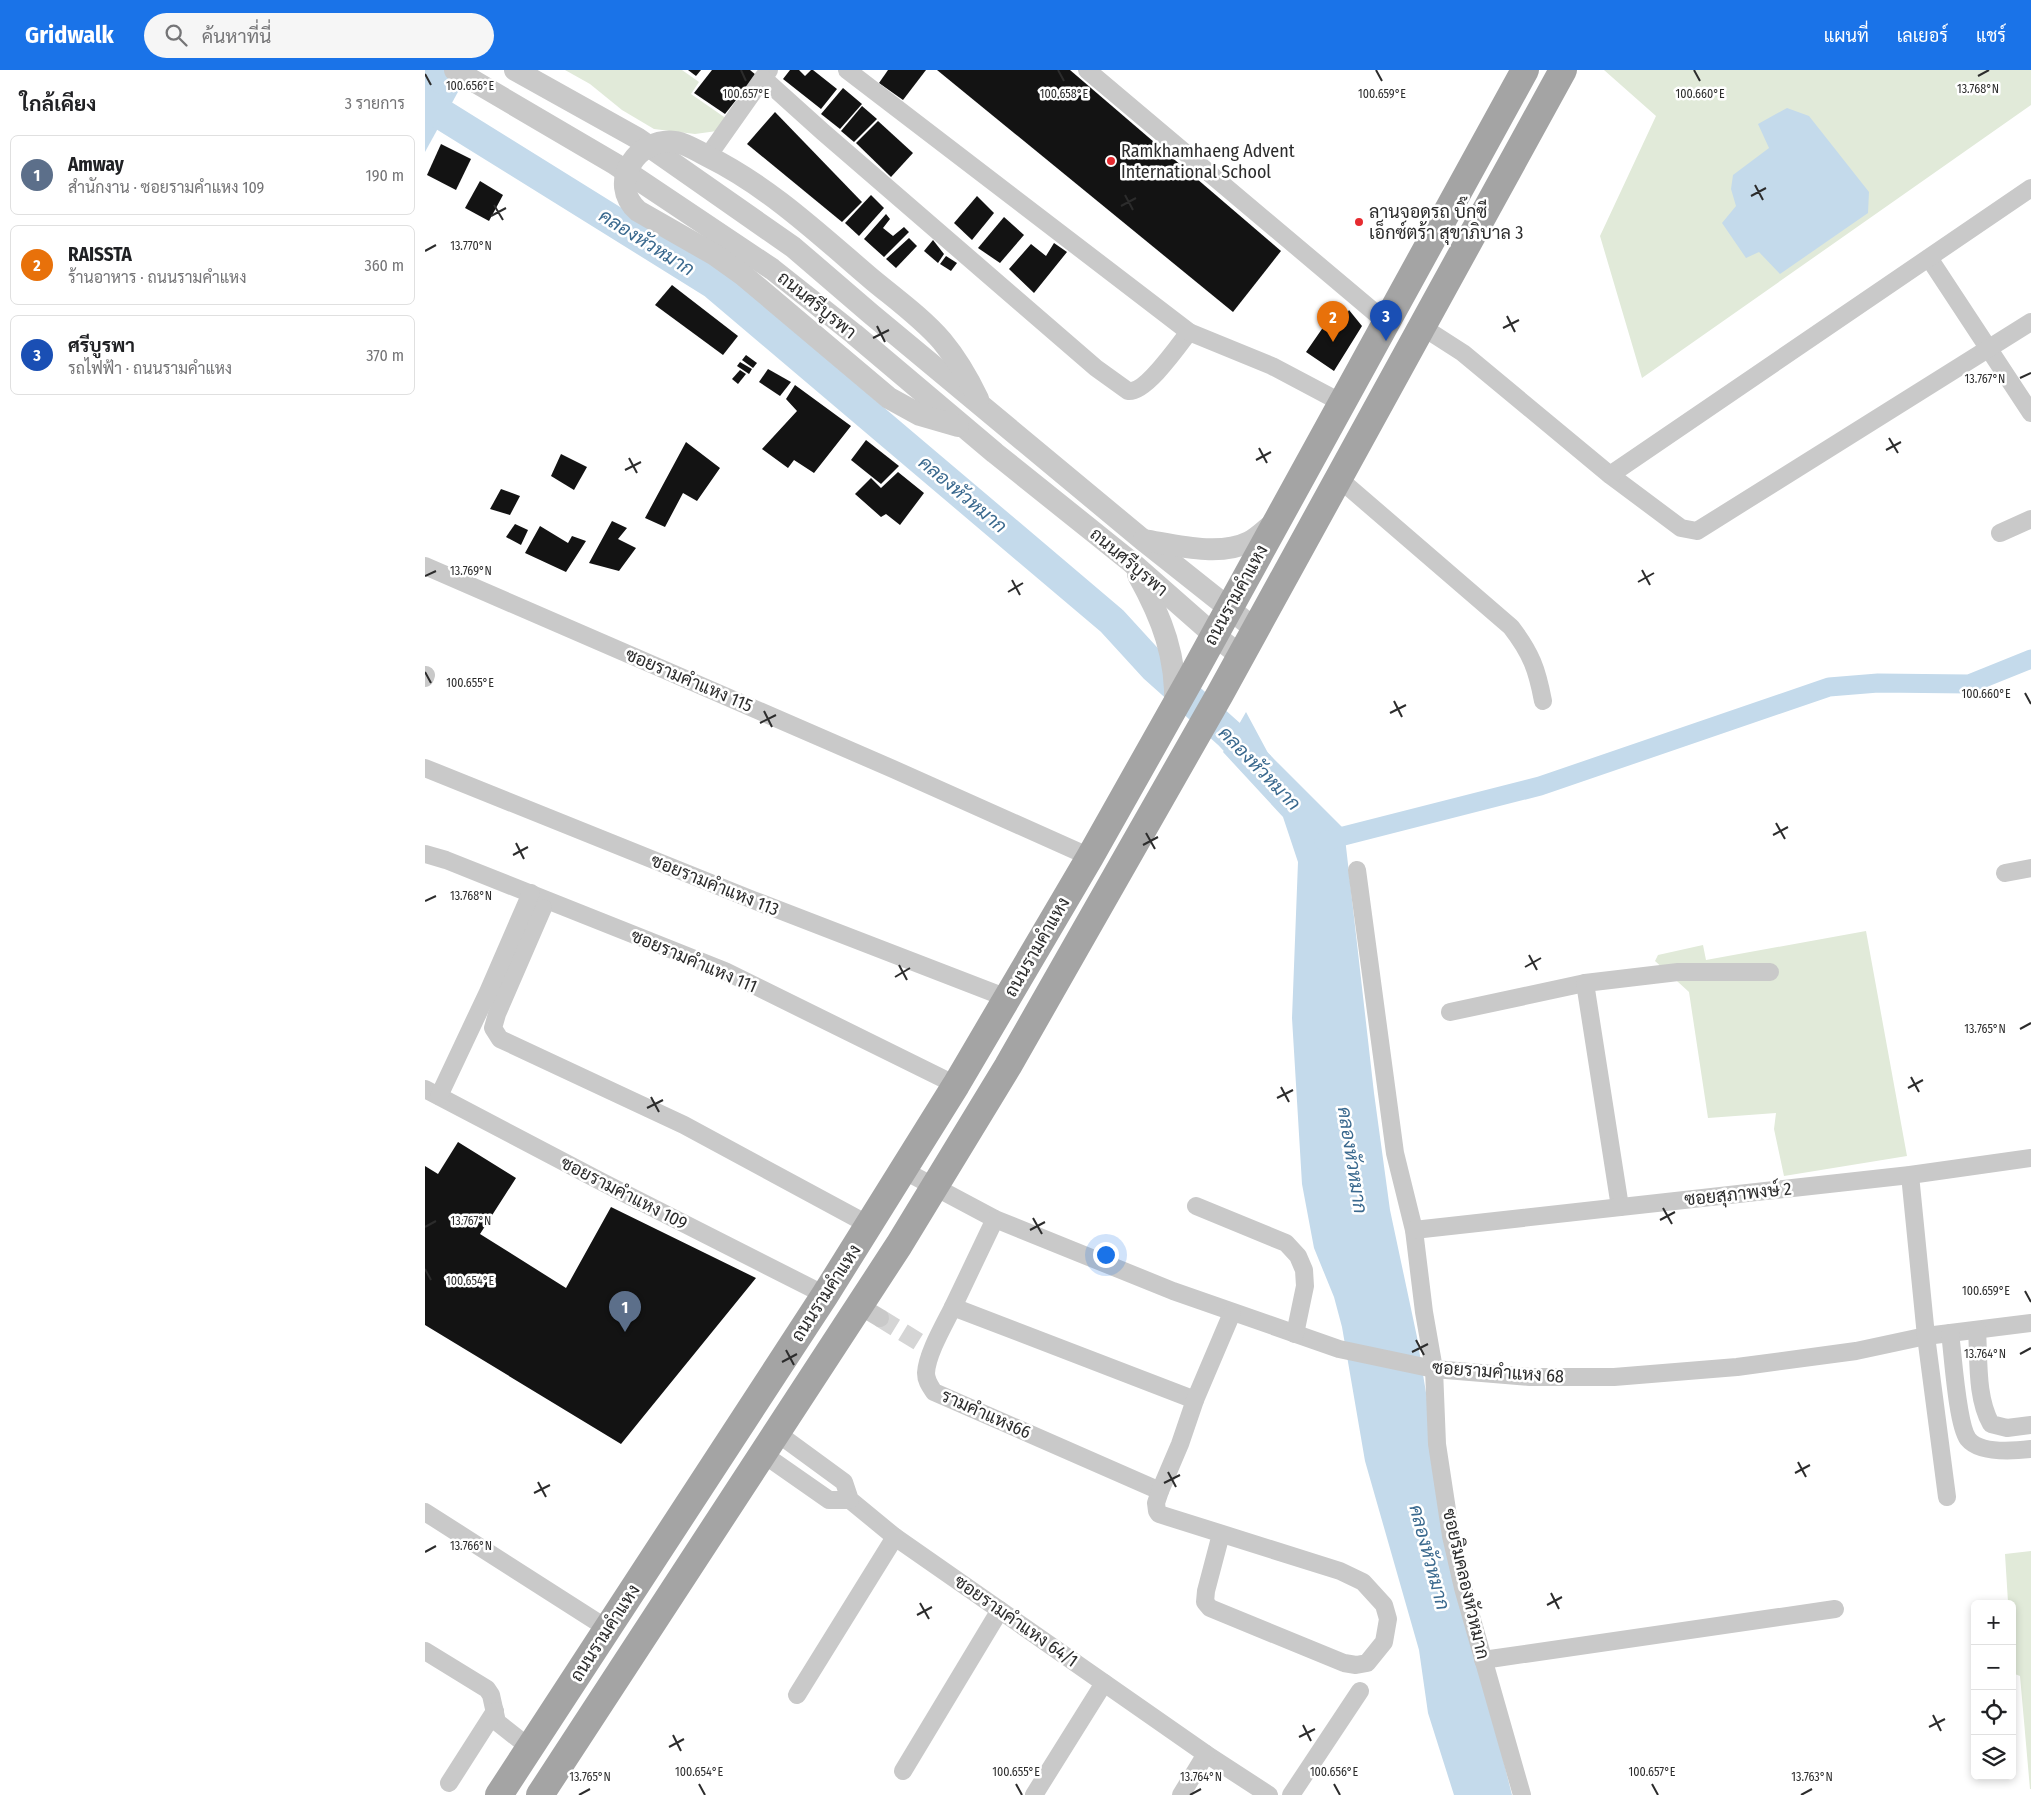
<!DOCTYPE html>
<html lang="th">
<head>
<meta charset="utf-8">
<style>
	body { margin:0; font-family:"Fira Sans Condensed",Sarabun,sans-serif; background:#f6f6f6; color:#202124 }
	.controls { position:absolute; right:15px; bottom:15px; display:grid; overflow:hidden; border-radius:8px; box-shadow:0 2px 8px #0003 }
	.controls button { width:45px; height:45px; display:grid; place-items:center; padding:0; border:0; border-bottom:1px solid #e0e0e0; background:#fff; color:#202124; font:25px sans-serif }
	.you { position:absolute; left:680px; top:1184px; width:18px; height:18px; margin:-12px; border:4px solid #fff; border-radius:50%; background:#1a73e8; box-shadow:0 0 0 8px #1a73e833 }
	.badge { display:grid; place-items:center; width:32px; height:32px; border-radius:50%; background:#1a73e8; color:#fff; font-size:16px; font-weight:700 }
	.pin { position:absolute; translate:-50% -41px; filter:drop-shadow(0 1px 2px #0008) }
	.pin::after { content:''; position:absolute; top:26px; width:18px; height:15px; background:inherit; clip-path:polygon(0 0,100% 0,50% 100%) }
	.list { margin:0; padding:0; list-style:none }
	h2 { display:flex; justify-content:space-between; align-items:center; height:65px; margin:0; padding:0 20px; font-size:21px }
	h2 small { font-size:16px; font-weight:400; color:#757577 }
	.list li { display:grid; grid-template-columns:32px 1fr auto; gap:15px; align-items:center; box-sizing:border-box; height:80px; margin:0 10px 10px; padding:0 10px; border:1px solid #e0e0e0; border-radius:8px }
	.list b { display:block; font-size:19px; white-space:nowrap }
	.list p { margin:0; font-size:16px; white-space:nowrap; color:#757577 }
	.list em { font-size:16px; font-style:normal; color:#757577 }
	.icon { flex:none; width:28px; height:28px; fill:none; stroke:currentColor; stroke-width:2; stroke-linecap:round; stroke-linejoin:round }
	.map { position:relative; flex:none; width:1606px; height:1725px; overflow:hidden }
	header { display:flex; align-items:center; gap:30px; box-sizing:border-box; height:70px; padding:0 25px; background:#1a73e8; color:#fff }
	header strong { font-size:24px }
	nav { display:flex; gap:28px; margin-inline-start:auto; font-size:18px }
	.search { width:350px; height:45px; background:#f6f6f6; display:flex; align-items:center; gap:12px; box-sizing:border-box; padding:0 18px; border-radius:28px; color:#757577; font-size:19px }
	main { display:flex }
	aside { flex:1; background:#fff }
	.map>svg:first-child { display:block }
</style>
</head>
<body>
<header>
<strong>Gridwalk</strong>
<div class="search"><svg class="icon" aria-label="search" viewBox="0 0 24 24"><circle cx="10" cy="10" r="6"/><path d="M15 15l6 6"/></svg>ค้นหาที่นี่</div>
<nav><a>แผนที่</a><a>เลเยอร์</a><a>แชร์</a></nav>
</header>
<main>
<aside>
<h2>ใกล้เคียง<small>3 รายการ</small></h2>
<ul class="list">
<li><span class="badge" style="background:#5c6f8a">1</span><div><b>Amway</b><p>สำนักงาน · ซอยรามคำแหง 109</p></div><em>190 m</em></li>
<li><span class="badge" style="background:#e8710a">2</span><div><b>RAISSTA</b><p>ร้านอาหาร · ถนนรามคำแหง</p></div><em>360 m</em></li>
<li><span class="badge" style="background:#1a4fb4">3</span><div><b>ศรีบูรพา</b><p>รถไฟฟ้า · ถนนรามคำแหง</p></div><em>370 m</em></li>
</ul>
</aside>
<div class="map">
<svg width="1606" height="1725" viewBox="0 0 1606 1725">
	<rect width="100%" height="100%" fill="#fff"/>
	<g fill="#e1ead9">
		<path d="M140,0h117l17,12 -8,12 36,25 -10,12 -22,3 -41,-5 -32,-19 -32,-26z"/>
		<path d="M1179,0h427v35l-389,273 -42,-142 56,-120z"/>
		<path d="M1441,861l41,225 -123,20 -10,-47 2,-16 -68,5 -19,-126 -34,-31 3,-6 45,-10 3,15z"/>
		<path d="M1606,1481v238h-1l-10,-113 -8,-3v-69h-11l7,-2 -3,-48z"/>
	</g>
	<g fill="#c4daeb">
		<path d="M0,0h45l-45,82z"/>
		<path d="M1362,38l22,8 60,76 -1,21 -88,61 -21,-22 -13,6 -24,-35 14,-17 -5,-17 2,-14 36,-27 -11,-24z"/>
		<path d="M821,642l22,41 76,76 30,264 16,117 27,127 15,93 52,253 28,112h-58l-26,-82 -9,-63 -54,-189 -23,-134 -8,-30 -20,-49 -12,-64 -10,-166 6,-156 -15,-45 -60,-65z"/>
	</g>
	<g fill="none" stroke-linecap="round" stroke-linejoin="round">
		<path stroke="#c4daeb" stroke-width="19" d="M899,771l216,-55 289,-99 49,-4 91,1 62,-25"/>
		<path stroke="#c4daeb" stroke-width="31" d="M0,34l288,179 399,338 43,47 74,66 32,34"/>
	</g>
	<g fill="#131313">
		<path d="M263,0h13l-5,6z"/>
		<path d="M287,0h38l6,5 -31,39 -31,-21z"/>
		<path d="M365,0h9l6,6 6,-6h2l24,19 -16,20 -38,-30z"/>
		<path d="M463,0h38l-23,30 -24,-17z"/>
		<path d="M512,0h133l211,181 -48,61z"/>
		<path d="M418,18l19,16 -22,25 -19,-15z"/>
		<path d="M437,36l15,13 -23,23 -13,-11z"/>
		<path d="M350,42l87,90 -20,20 -95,-78z"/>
		<path d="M453,51l35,32 -22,24 -35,-34z"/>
		<path d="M16,74l30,15 -15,31 -29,-15z"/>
		<path d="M55,111l23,14 -14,26 -24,-13z"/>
		<path d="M446,125l13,13 -25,28 -14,-13z"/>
		<path d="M552,126l17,17 -22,27 -18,-17z"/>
		<path d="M461,144l4,5 -7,9 10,8 11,-9 5,5 -25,25 -20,-18z"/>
		<path d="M579,147l20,18 -24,28 -22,-15z"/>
		<path d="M484,168l8,8 -21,22 -10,-9z"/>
		<path d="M508,170l11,14 -6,9 -14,-12z"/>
		<path d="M629,173l13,9 -33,41 -25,-24 22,-25 15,12z"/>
		<path d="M521,186l11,7 -6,8 -11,-7z"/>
		<path d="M247,215l66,51 -15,19 -68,-50z"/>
		<path d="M924,240l13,16 -28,45 -28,-19 18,-26 11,6z"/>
		<path d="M321,285l11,8 -4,5 -11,-8z"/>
		<path d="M315,292l12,7 -3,5 -12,-8z"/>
		<path d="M343,299l23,13 -11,14 -21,-14z"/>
		<path d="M315,300l6,4 -8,10 -6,-5z"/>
		<path d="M370,315l56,41 -37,47 -20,-13 -6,8 -26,-19 35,-38 -11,-12z"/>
		<path d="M441,370l33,26 -18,18 -30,-24z"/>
		<path d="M261,372l34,26 -23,33 -14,-8 -18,34 -20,-9z"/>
		<path d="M136,384l26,13 -13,23 -23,-14z"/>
		<path d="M473,402l26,21 -24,32 -14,-11 -5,3 -26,-23 16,-16 10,10z"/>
		<path d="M76,419l19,7 -10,19 -20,-6z"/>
		<path d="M187,451l15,7 -9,11 18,9 -17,23 -30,-8z"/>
		<path d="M90,454l13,6 -7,15 -15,-8z"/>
		<path d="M115,456l28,17 4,-7 14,5 -20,31 -41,-19z"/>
		<path d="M33,1072l58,36 -36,56 86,54 45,-81 145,71 -135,166 -196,-119v-159l13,8z"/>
	</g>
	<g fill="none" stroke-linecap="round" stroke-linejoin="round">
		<path stroke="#d5d5d5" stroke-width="18" stroke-dasharray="18 9" stroke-linecap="butt" d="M455,1248l50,31"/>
		<g stroke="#c9c9c9" stroke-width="18">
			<path d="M344,0l-6,8 60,54 273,236 32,23c17,3 51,-46 61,-59"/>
			<path d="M422,0l342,262 83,34 70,37"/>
			<path d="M662,0l299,252"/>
			<path d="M283,86l55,-78"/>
			<path d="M1504,188l102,155"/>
			<path d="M996,256l42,27 147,122 71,53 16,3 334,-209"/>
			<path d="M1185,405l421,-287"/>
			<path d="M912,407l174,150c20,26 26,42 32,74"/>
			<path d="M1575,463l31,-14"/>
			<path d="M0,496l468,203 197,88"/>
			<path d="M0,608l1,-3"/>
			<path d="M0,698l328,132 254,98"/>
			<path d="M0,784l21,6 279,111 231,114"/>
			<path d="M932,800l38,283 19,77 10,82 10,57 3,75 14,92 12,52 59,207"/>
			<path d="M1580,803l26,-5"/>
			<path d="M118,838l-46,106 -4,14 7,11 184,86 185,100"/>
			<path d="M1025,942l135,-29"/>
			<path d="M0,1019l179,94 221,112"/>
			<path d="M14,1026l49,-104 43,-99"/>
			<path d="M478,1100l92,49 178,72 166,58 95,20 96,8h84l123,-10 119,-16 70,-15 105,-13"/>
			<path d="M1485,1105l16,161 21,161"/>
			<path d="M771,1136l90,37 12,13 6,14 1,16 -10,48"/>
			<path d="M1195,1137l-35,-224 93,-11h92"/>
			<path d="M989,1160l496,-55 121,-17"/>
			<path d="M435,1236l20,12"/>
			<path d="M528,1237l42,-88"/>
			<path d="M1552,1260c2,30 -1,67 14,94l16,4 24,-3"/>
			<path d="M1525,1263c3,21 7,91 18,106 12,15 46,12 63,10"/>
			<path d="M352,1363l67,49 6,18 45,37 311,217 63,41"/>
			<path d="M338,1384l66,46h21"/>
			<path d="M735,1421l-226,-99c-4,-6 -8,-11 -8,-19 1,-19 18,-48 27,-66l242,93"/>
			<path d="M0,1442l183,117"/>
			<path d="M796,1464l-15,57 -1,11 5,6 134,55 12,2 11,-2 17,-21 4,-23 -4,-14 -21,-23 -23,-11 -181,-57 -2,-3 -1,-8 4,-12 20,-47 15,-44 37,-87"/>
			<path d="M0,1581l62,38 4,6 6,27 33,26"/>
			<path d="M1058,1590l352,-51"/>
			<path d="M372,1625l98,-158"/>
			<path d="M478,1701l97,-161"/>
			<path d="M24,1713l46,-72"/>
			<path d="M609,1725l70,-112"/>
			<path d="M756,1725l25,-41"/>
			<path d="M866,1725l69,-104"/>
		</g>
		<g stroke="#c9c9c9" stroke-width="22">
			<path d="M30,0l160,94 157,105 82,65 141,119 136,109 83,73 27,21"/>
			<path d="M90,0l122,68 156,109 78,67 272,226 112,89"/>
			<path d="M533,356l-38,-11 -31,-17 -146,-123 -28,-20 -77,-44c-32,-28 0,-75 38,-69 11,2 21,9 31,14 63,31 114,80 167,125 23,19 48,37 68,60 15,18 26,37 36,58"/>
			<path d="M719,470c31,5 75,17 105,2 9,-4 17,-13 25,-19"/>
			<path d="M713,505c24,43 39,82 37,132"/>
		</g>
		<g stroke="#a4a4a4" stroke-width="28">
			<path d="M74,1725l326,-500 131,-210 134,-228 102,-181 333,-606"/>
			<path d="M115,1725l359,-550 109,-179 212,-372 343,-624"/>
		</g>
	</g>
	<path fill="none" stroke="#2c2c2c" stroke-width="2" d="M316,0l5,11M633,0l6,11M951,0l6,11M1269,0l6,11M0,4l6,11M1553,6l11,-6M1330,115l8,15M700,125l8,15M1326,126l15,-8M69,135l9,15M696,136l15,-8M66,146l15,-8M0,181l11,-6M1082,246l8,16M452,256l8,16M1078,258l16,-8M448,268l16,-8M1595,308l11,-5M1464,368l9,15M834,378l8,15M1461,380l15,-8M204,388l8,15M831,390l15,-8M200,400l16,-8M1217,500l8,15M0,506l11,-5M587,510l8,15M1213,512l16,-9M583,522l15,-9M0,602l6,11M1600,623l6,11M969,631l8,16M339,641l8,16M965,643l16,-8M335,653l16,-8M1351,753l9,16M721,763l9,16M1348,765l15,-8M91,773l8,16M718,775l15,-8M88,785l15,-8M0,831l11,-5M1104,885l8,15M474,895l8,15M1100,897l16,-9M470,907l15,-9M1595,959l11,-6M1486,1007l8,15M856,1017l8,15M1483,1018l15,-8M226,1027l8,15M852,1028l16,-8M222,1038l16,-8M1238,1138l9,16M608,1148l9,16M1235,1150l15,-8M0,1157l11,-6M605,1160l15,-8M0,1199l6,11M1600,1221l6,11M991,1270l8,15M361,1280l8,15M987,1282l16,-8M1595,1284l11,-6M357,1292l15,-8M1373,1392l8,15M743,1402l8,15M1370,1403l15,-8M113,1412l8,15M739,1413l16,-8M109,1423l16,-8M0,1482l11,-6M1126,1523l8,16M495,1533l9,16M1122,1535l15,-8M492,1545l15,-8M1508,1645l8,16M878,1655l8,16M1504,1657l16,-8M248,1665l8,16M874,1667l16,-8M244,1677l15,-8M274,1714l6,11M591,1714l6,11M909,1714l6,11M1227,1714l6,11M154,1725l11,-6M765,1725l11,-6M1376,1725l11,-6"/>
	<g fill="#e62b30" stroke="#fff" stroke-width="2">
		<circle cx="686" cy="91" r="5"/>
		<circle cx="934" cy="152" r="5"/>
	</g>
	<g text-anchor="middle" stroke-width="5" stroke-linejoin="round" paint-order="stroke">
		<g font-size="18" fill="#2c2c2c" stroke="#fff" text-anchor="start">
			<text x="696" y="87">Ramkhamhaeng Advent<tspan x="696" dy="21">International School</tspan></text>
			<text x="944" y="148">ลานจอดรถ บิ๊กซี<tspan x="944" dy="21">เอ็กซ์ตร้า สุขาภิบาล 3</tspan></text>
		</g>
		<g font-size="18" fill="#2c2c2c" stroke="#fff">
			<text transform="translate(392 235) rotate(39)" y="6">ถนนศรีบูรพา</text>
			<text transform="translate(704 492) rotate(40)" y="6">ถนนศรีบูรพา</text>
			<text transform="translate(811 525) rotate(-61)" y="6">ถนนรามคำแหง</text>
			<text transform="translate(264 610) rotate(23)" y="6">ซอยรามคำแหง 115</text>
			<text transform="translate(290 815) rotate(22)" y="6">ซอยรามคำแหง 113</text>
			<text transform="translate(612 877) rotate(-60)" y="6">ถนนรามคำแหง</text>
			<text transform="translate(269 891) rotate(23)" y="6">ซอยรามคำแหง 111</text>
			<text transform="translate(199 1123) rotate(27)" y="6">ซอยรามคำแหง 109</text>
			<text transform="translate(1313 1124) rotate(-6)" y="6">ซอยสุภาพงษ์ 2</text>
			<text transform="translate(401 1223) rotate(-57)" y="6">ถนนรามคำแหง</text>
			<text transform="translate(1073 1302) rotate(4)" y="6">ซอยรามคำแหง 68</text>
			<text transform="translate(561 1344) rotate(24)" y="6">รามคำแหง66</text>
			<text transform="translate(1041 1514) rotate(77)" y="6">ซอยริมคลองหัวหมาก</text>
			<text transform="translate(591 1551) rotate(35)" y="6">ซอยรามคำแหง 64/1</text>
			<text transform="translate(180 1563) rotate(-57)" y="6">ถนนรามคำแหง</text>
		</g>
		<g font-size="19" font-style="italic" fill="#3a698e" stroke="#fff">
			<text transform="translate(222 172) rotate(32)" y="7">คลองหัวหมาก</text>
			<text transform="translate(538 424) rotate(40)" y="7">คลองหัวหมาก</text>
			<text transform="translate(835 698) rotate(46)" y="7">คลองหัวหมาก</text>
			<text transform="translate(928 1090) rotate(81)" y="7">คลองหัวหมาก</text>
			<text transform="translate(1005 1487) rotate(75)" y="7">คลองหัวหมาก</text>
		</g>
	</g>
	<g font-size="12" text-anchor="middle" fill="#2c2c2c" stroke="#fff" stroke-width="5" stroke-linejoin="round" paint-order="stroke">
		<text x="45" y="20">100.656°E</text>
		<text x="1553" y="23">13.768°N</text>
		<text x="321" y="28">100.657°E</text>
		<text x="639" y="28">100.658°E</text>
		<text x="957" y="28">100.659°E</text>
		<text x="1275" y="28">100.660°E</text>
		<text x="46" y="180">13.770°N</text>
		<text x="1560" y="313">13.767°N</text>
		<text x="46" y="505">13.769°N</text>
		<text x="45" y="617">100.655°E</text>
		<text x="1561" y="628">100.660°E</text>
		<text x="46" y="830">13.768°N</text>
		<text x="1560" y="963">13.765°N</text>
		<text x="46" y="1155">13.767°N</text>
		<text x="45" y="1215">100.654°E</text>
		<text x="1561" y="1225">100.659°E</text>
		<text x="1560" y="1288">13.764°N</text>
		<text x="46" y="1480">13.766°N</text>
		<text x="274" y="1706">100.654°E</text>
		<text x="591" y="1706">100.655°E</text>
		<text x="909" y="1706">100.656°E</text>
		<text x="1227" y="1706">100.657°E</text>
		<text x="165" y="1711">13.765°N</text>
		<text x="776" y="1711">13.764°N</text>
		<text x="1387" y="1711">13.763°N</text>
	</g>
</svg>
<div class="controls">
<button>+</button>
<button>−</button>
<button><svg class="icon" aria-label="locate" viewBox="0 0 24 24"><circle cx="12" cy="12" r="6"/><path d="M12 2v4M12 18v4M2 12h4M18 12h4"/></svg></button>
<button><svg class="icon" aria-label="layers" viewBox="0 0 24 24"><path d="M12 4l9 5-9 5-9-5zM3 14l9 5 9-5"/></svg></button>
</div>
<div class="you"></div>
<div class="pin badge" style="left:200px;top:1262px;background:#5c6f8a">1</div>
<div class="pin badge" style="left:908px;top:272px;background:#e8710a">2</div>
<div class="pin badge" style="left:961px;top:271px;background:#1a4fb4">3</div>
</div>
</main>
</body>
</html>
